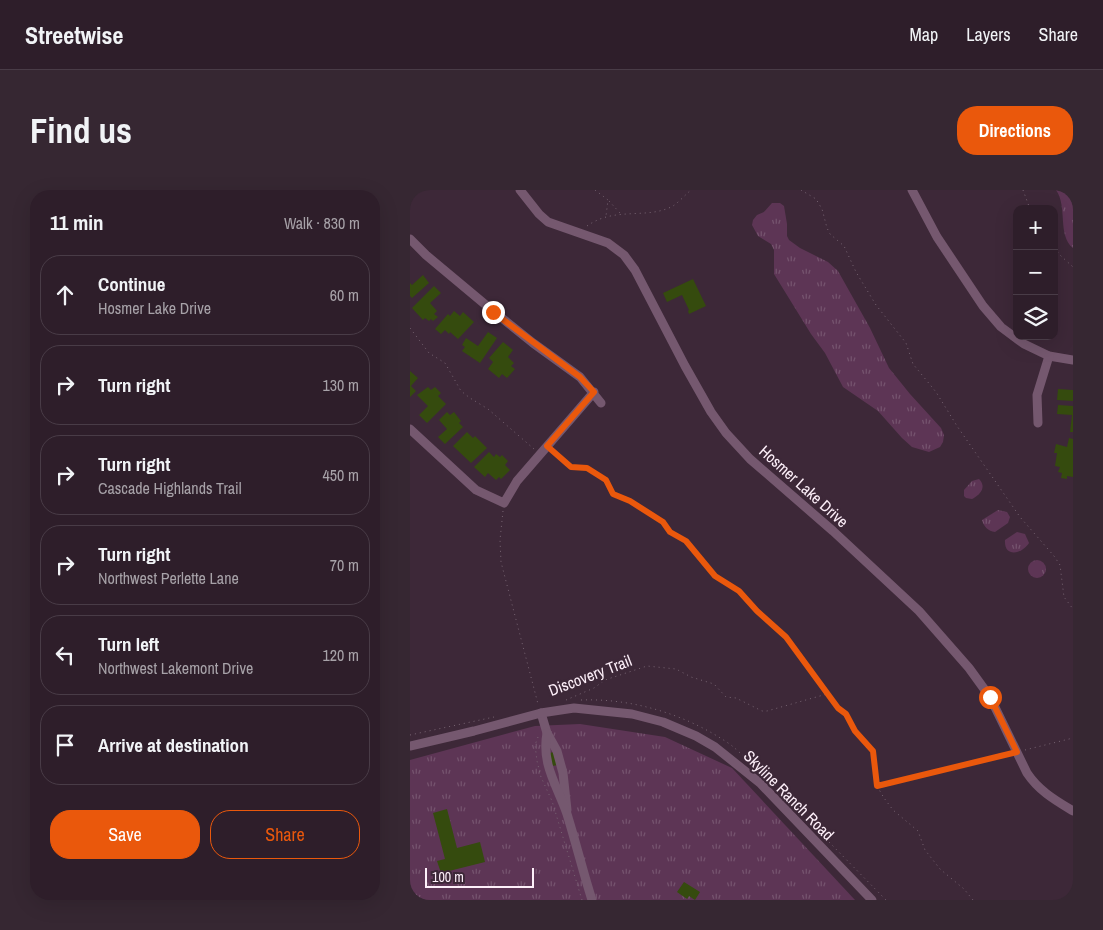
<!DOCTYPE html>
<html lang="en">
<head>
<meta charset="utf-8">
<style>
	body { margin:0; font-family:"Archivo Narrow",sans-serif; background:#362732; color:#f1f3f6 }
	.controls { position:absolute; right:15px; top:15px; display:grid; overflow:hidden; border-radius:10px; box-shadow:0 5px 20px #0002 }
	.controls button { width:45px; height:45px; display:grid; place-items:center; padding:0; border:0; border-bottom:1px solid #493c47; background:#2e1e2a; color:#f1f3f6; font:25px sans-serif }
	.scale { position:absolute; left:15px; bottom:12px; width:109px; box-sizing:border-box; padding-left:5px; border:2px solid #fdeff9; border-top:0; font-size:14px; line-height:18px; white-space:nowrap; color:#fdeff9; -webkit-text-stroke:4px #3d2838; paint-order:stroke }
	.stop { position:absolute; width:15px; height:15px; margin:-11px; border:4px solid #ea580c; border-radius:50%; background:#fff }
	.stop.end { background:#ea580c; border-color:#fff; box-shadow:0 1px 5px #0008 }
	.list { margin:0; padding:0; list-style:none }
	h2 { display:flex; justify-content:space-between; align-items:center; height:65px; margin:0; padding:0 20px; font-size:21px }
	h2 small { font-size:16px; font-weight:400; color:#a7a2a8 }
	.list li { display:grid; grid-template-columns:32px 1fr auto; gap:15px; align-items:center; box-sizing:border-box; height:80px; margin:0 10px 10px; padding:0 10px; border:1px solid #493c47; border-radius:20px }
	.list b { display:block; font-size:19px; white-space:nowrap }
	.list p { margin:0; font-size:16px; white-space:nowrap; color:#a7a2a8 }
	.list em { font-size:16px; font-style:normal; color:#a7a2a8 }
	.actions { display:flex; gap:10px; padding:15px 20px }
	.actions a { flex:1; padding:11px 0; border:1px solid #ea580c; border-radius:20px; text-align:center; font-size:18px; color:#ea580c }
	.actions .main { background:#ea580c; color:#fff }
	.icon { flex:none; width:28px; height:28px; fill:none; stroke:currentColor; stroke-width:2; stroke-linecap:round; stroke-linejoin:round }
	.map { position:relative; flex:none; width:663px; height:710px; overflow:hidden; border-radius:20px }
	header { display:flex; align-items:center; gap:30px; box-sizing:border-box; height:70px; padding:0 25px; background:#2e1e2a; border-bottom:1px solid #493c47 }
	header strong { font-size:24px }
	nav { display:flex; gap:28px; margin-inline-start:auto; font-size:18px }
	.intro { display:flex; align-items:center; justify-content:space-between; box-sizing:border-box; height:120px; padding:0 30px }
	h1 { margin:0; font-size:35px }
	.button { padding:12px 22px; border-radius:20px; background:#ea580c; color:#fff; font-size:18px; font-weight:700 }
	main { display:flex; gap:30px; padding:0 30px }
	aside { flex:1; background:#2e1e2a; border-radius:20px; box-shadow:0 5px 20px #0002 }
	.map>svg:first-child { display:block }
</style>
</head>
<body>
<header>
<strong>Streetwise</strong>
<nav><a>Map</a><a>Layers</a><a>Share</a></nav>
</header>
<div class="intro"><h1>Find us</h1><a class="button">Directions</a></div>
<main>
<aside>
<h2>11 min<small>Walk · 830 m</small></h2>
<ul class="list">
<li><svg class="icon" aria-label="ahead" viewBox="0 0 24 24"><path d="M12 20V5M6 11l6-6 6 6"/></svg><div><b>Continue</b><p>Hosmer Lake Drive</p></div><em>60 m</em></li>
<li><svg class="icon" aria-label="right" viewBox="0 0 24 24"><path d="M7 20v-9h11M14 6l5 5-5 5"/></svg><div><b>Turn right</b></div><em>130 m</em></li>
<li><svg class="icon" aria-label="right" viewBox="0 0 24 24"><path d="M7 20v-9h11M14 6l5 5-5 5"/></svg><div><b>Turn right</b><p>Cascade Highlands Trail</p></div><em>450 m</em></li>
<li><svg class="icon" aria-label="right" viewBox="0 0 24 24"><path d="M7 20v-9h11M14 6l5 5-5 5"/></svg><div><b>Turn right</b><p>Northwest Perlette Lane</p></div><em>70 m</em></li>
<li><svg class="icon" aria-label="left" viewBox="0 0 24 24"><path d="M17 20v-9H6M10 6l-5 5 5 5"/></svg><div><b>Turn left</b><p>Northwest Lakemont Drive</p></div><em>120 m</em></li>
<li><svg class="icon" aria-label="arrive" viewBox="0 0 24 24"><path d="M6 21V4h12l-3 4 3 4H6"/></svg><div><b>Arrive at destination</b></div></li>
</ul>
<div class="actions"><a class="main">Save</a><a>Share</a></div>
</aside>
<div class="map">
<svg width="663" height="710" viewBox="0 0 663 710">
	<defs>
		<pattern id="grass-tufts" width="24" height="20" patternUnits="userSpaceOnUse" patternTransform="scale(1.25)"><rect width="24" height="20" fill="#5d3555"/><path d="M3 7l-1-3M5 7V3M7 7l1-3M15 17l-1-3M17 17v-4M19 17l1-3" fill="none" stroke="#75536e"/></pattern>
	</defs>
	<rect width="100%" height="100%" fill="#3d2838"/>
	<g fill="url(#grass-tufts)">
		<path d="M646,0h17v58c-16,-13 -5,-41 -17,-58z"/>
		<path d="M362,13h8l4,3 3,18v12l2,4 11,8 28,14 10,9 32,57 19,40 21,26 31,34 3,7 -1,7 -3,5 -11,5 -17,-5 -10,-9 -24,-27 -35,-24 -18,-34 -14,-19 -37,-60v-24l-3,-6 -13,-8 -6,-11 1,-5 4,-5 7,-3z"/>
		<path d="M569,289c8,8 1,16 -7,20l-6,-1 -2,-2v-6l8,-9z"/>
		<path d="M588,320l9,2 3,5 -2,6 -13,9c-7,-1 -11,-5 -13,-12z"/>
		<path d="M607,342l8,2 4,9c-7,11 -25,15 -24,-3z"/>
		<circle cx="627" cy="379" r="9"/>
		<path d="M170,534l85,13 67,31 123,132h-445v-140l125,-34z"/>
	</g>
	<g fill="#354b0e">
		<path d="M13,85l6,8 -17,15 -2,-2v-13l2,2z"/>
		<path d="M283,89l13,27 -17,8 -1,-3 1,-1 -7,-15 -15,7 -4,-9z"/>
		<path d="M24,96l7,7 -11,10 7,8 -3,3 4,3 -5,4 -2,-2 -2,2 -4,-3 -2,2 -11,-12z"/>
		<path d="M44,121l6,5 3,-4 11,10 -16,17 -8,-7 -1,2 -4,-4 -4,4 -6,-5 13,-15 2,2z"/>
		<path d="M78,142l9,6 -17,25 -18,-12 3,-4 -3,-2 4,-7 12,8z"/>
		<path d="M93,152l10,8 -5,7 6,6 -3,3 4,3 -8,9 -5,-4 -3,4 -11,-9 5,-7 -4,-4z"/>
		<path d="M0,181l8,7 -7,8 5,5 -6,6z"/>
		<path d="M18,197l3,3 4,-3 6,6 -3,3 8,8 -19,19 -8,-8 9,-9 -11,-11z"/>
		<path d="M648,199l15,1v11l-16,-1z"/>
		<path d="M648,215l15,1v26h-3l2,-17 -15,-1z"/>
		<path d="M37,222l3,3 4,-3 7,9 -2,2 4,4 -18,17 -7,-7 9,-8 -8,-9z"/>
		<path d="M57,242l6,6 2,-2 12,12 -16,15 -18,-17z"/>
		<path d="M659,248l4,1v38l-6,-1v3l-6,-1 1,-5 -4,-1 2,-5 -5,-1 2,-13h-3l2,-9 11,3z"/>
		<path d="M79,262l5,5 2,-3 4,3 2,-2 6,6 -3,4 5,5 -9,9 -2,-2 -3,3 -8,-7 -3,4 -11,-10z"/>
		<path d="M145,562l3,13 -6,1 -4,-13z"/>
		<path d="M37,619l10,39 23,-6 5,20 -44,11 -4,-12 8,-2 -12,-46z"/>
		<path d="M274,692l16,10 -5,8 -6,-4 -2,3 -10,-7z"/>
	</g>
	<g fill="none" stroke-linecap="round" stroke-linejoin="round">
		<g stroke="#786573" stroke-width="1" stroke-dasharray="1 4" stroke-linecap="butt">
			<path d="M185,0l13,10 -2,16"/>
			<path d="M391,0l15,9 6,10 5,19 3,6 14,12 12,26 20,33 30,38 7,21 23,28 21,34 63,91 34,39 6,9 4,32 9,12"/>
			<path d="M613,0l7,19"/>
			<path d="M199,11l11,12"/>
			<path d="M177,36c28,-20 60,-6 86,-20 6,-4 12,-11 18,-16"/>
			<path d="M644,58l7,8 12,11"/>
			<path d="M0,138l19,25 16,10 16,28 9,7 18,11 46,40"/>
			<path d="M143,262l18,15 16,1 19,12 7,14 17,7 33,21 7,10 16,9 29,34 24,16 18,20 30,26 51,71 8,6 9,17 18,20 4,35 7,12 9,12 25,21 7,19 15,19 24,20 9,11"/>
			<path d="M93,321l-3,29 1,22 37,142"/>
			<path d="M156,510l28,-12 11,-8 42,-14 29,3 15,8 23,7 12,13 10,1 26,13h5l60,-17"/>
			<path d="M171,510c52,-2 107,15 150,45 10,8 19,18 29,27"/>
			<path d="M0,545l84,-18"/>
			<path d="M128,547l-3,8 2,16 4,16 11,24 30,99"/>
			<path d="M615,560l48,-12"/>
			<path d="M360,591l20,21"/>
			<path d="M467,596l132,-32"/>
			<path d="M419,652l57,58"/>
		</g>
		<g stroke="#75586f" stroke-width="9">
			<path d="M110,0l19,24 9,8 60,21 16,12 11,15 50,96 26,46 15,21 24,26 83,72 86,80 50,57 21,29 37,76c12,18 28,27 46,38"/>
			<path d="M502,0l25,47 46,69 18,21 23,17 25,12 24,4"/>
			<path d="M0,49l16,16 67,56 40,32 47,34 21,26"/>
			<path d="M628,233l-1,-28 12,-39"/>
			<path d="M0,239l66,61 28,13 13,-22 77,-89"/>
			<path d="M131,523l6,20 10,18 6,22 4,37"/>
			<path d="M137,543c-6,32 11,54 20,81 9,29 16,58 25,86"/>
			<path d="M0,556l64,-15 67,-18 33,-5 58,6 31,8 33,14 19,11 45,36 112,117"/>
		</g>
	</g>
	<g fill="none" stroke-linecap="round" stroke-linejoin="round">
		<path stroke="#ea580c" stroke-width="6" d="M83,122l87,65 14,15 -47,54 24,21 16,1 19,12 7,14 17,7 33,21 7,10 16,9 29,35 24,15 18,20 29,26 52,71 8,6 9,17 18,20 4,35 140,-34 -27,-55"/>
	</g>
	<g text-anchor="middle" stroke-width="4.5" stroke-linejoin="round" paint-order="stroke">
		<g font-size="16" fill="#fdeff9" stroke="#3d2838">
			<text transform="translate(394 296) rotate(42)" y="6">Hosmer Lake Drive</text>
			<text transform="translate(180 485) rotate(-21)" y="6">Discovery Trail</text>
			<text transform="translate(379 605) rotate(45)" y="6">Skyline Ranch Road</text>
		</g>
	</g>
</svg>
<div class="controls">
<button>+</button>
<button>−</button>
<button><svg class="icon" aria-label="layers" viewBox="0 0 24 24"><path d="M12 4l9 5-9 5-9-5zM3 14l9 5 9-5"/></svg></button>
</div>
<div class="scale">100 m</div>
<div class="stop" style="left:580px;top:507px"></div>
<div class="stop end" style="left:83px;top:122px"></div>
</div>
</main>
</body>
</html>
